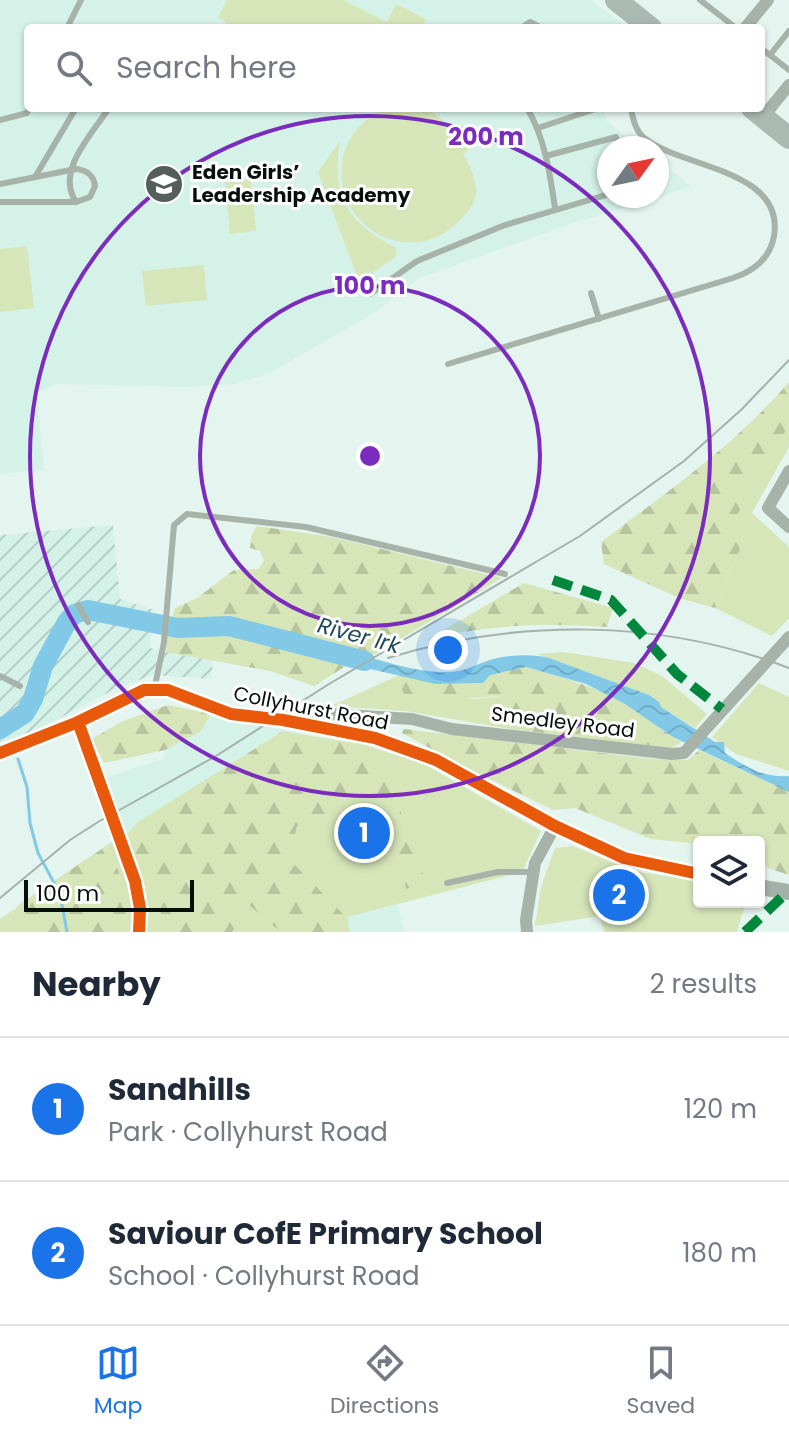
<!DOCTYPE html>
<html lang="en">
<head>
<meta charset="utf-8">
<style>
	body { margin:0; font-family:Poppins,sans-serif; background:#f2f2f3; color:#1f2937 }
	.controls { position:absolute; right:24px; bottom:24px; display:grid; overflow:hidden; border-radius:8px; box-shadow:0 2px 6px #0004 }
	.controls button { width:72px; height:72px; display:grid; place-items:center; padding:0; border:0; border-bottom:2px solid #e0e1e3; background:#fff; color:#1f2937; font:40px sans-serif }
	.compass { position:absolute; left:597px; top:136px; width:72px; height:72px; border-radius:50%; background:#fff; box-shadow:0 2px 6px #0004; rotate:57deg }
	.scale { position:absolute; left:24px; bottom:20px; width:170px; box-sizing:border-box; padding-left:8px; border:4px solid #060f0c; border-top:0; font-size:22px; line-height:28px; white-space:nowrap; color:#060f0c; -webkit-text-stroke:6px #fff; paint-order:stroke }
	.you { position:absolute; left:448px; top:650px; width:28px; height:28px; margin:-20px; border:6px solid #fff; border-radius:50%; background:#1a73e8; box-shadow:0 0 0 12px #1a73e833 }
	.badge { display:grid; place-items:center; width:52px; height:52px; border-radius:50%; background:#1a73e8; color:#fff; font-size:26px; font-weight:700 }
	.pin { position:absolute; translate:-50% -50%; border:4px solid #fff; box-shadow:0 2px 8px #0006 }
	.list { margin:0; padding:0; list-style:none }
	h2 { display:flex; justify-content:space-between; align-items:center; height:104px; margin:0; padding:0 32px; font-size:34px }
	h2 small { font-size:26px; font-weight:400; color:#747a83 }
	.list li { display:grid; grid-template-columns:52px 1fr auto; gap:24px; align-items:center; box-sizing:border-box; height:144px; padding:0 32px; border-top:2px solid #e0e1e3 }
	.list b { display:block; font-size:30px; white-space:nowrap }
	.list p { margin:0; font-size:26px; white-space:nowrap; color:#747a83 }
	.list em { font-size:26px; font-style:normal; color:#747a83 }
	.icon { flex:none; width:44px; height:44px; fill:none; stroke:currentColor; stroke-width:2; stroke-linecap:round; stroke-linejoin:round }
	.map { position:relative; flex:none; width:789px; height:932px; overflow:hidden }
	.search { position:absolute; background:#fff; box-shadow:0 2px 6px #0004; left:24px; right:24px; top:24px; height:88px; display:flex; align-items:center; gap:20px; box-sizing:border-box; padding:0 28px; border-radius:8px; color:#747a83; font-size:30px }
	.sheet { height:392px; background:#fff }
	nav { display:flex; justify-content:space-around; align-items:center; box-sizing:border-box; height:112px; border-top:2px solid #e0e1e3; background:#fff; font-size:22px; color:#747a83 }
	nav a { display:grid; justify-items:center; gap:4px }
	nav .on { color:#1a73e8 }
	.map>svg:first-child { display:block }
</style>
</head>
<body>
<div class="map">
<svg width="789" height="932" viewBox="0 0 789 932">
	<defs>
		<pattern id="industrial-furrows" width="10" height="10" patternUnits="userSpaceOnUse" patternTransform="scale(2)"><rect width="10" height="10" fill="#d5f2e9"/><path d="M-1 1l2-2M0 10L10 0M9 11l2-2" fill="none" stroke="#b5cec7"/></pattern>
		<pattern id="forest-firs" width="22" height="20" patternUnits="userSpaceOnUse" patternTransform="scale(2)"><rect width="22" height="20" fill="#d7e6b9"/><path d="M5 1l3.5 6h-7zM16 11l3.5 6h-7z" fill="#b7c49e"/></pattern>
		<pattern id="water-waves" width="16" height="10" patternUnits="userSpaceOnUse" patternTransform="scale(2)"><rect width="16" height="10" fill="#82c9e7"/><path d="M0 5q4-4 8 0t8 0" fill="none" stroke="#6fabc5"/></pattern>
	</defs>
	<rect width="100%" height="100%" fill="#e4f4ef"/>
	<g fill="#d5f2e9">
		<path d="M0,0h591l36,28h-599v80h575l4,13 31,27h-29v48h48v-40l16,4 -3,9 21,18 -120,37 -151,54 -46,35 -106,61 -34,10 -45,3 -131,-3 -21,8 7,78 -44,4z"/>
		<path d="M168,705l158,34 -191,131 -29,-93 58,-18z"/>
		<path d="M398,904l6,28h-54l-4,-15z"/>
	</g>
	<path fill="url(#industrial-furrows)" d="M113,525l7,74 34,11 -4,38 63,13 -2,18 -59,-4 -41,16 -79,42 -32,9v-207z"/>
	<g fill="#d7e6b9">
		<path d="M227,0h116l44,22 9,-18 30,15 -5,9h-198l3,-6 -8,-5z"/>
		<path d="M386,108h41l24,19 18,23 -6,3c6,11 14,28 13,41 -1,10 -9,19 -16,26 -46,50 -125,10 -118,-56 3,-26 21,-46 44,-56z"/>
		<path d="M340,141c-9,54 7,82 55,106l2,9 -38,26 -41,-110z"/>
		<path d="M251,179l5,52 -26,3 -5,-52z"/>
		<path d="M27,246l7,62 -34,4v-63z"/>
		<path d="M204,265l3,35 -61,6 -4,-35z"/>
		<path d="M789,425v22l-37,66 37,34v71l-17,18 -57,-28 28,-66 -15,-12z"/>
		<path d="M563,652l71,11 28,13 45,38 -12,14 -34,-21 -12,-12 -112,-41z"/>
		<path d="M397,676l7,18 72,5 26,-3 8,33 -105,-18 -74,-5z"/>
		<path d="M759,683l30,14v74l-53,-17 -24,-17z"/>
		<path d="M326,739l39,6 59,19 117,67 -19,41 -175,45 3,15h-350v-13l109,-75z"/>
		<path d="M573,846l60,25 66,10v21h47l-9,30h-133l-4,-16 -65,10 6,-39 14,-39z"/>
	</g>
	<g fill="url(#forest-firs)">
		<path d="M789,382v43l-60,104 14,13 -28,66 -36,-10 -75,-34 -3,-22c66,-50 134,-97 188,-160z"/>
		<path d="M257,526l75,11 170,41 -132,79 -139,-35 -60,-1 4,-13 22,-10 37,-28 25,-1 5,-9 -4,-9 -10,-3 1,-12z"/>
		<path d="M524,583l89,25 -6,19c-59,-4 -125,-3 -182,14z"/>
		<path d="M168,631l60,1 80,19 41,13 -35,22 -44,-15 -104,-19z"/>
		<path d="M526,667c35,10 67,18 99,37 20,12 36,27 57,38l-11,6 -161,-19 -8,-33 -79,5 -19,-7 -7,-18 93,-1z"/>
		<path d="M168,705l43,9 -11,18 -35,18 -61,13 -12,-24 31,-18z"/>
		<path d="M404,729l249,30 35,1 11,-10 90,42v83l-30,-10v-23l-60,2 -48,-5 -76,-31 -22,2 -84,-41 -67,-36z"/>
		<path d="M283,731l82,14 28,27 12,61 22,50 -21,6 -6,-27 -103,-36 -8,33 57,58 4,15h-69l-32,-27 -17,27h-71v-27l-16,-41 -10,6 -10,-34 13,-14z"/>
		<path d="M109,844l17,49 -1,39h-101l-7,-26z"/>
	</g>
	<path fill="url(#water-waves)" d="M346,651c33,8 71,23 105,21 16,-2 22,-6 36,-11 18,-6 44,-8 62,-3l100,37 10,7 2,5 54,35h9l1,11c21,14 38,25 64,23v16l-116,-55 -48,-33 -39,-20 -60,-17 -36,8 -7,8 -48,1 -86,-20 -14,-5z"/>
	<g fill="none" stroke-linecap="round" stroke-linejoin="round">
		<path stroke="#82c9e7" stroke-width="3" d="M18,759l9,28 3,36 8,30 22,41 7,38"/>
		<path stroke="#82c9e7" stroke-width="20" d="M0,729l25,-16 8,-14 10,-33 24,-44 7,-8 14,-4 90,18 51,-2 136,35"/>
		<g stroke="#a7b3a9" stroke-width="6">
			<path d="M700,0l36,28"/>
			<path d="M67,28l14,-28"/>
			<path d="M521,28l9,-6 12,6"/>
			<path d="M761,48l28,22"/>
			<path d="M770,55l19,-24"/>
			<path d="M527,108c18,30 23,66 28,100"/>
			<path d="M0,120l27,-7 2,-5"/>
			<path d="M538,128l60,-20"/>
			<path d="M546,156l70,-19 3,11"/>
			<path d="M35,177l41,-69"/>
			<path d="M657,181l5,-1"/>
			<path d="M0,184l76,-15c11,1 18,7 19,17l-5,11 -14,5h-76"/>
			<path d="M76,202c-21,-31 16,-68 33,-94"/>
			<path d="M591,293l8,26"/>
			<path d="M370,294l47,-33 88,-36 104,-31"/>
			<path d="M448,364l285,-86c21,-7 37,-19 41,-42 11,-66 -90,-68 -127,-96 -11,-7 -14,-20 -16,-32"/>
			<path d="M78,605l10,17"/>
			<path d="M0,676l20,10"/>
			<path d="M155,686l9,-44 10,-117 13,-11 119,13 199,47"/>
			<path d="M447,883l51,-11h35"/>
		</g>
		<g stroke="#a7b3a9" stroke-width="12">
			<path d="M745,28l23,-28"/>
			<path d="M763,117l26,-32"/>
			<path d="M789,471l-21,37 21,19"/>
			<path d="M295,719l34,-5 83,5 40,10 220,25 12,-1 105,-116"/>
			<path d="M78,722l57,159 5,27 -1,24"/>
			<path d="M527,932l-1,-12 9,-57 20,-37"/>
		</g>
		<g stroke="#a4b1a8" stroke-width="16">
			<path d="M0,753l78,-31 66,-32h24l63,24 52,6 92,18 61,22 119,66 69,32 75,16"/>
			<path d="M759,887l30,5"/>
		</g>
		<g stroke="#aab9b2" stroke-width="22">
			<path d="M616,0l35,28"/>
			<path d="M752,108l37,30"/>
		</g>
		<g stroke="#a6b1ac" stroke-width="2">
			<path d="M388,658c129,-40 274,-39 401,10"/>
			<path d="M0,898l70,-58 28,-18 118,-66 113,-72 251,-148 104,-75 58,-52 47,-49"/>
		</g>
		<g stroke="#00873e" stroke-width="10" stroke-dasharray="20 10" stroke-linecap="butt">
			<path d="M553,580l58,20 66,74 45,35"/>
			<path d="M745,932l37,-35 1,-6"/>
		</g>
		<g stroke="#fff" stroke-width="17">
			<g id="cycleway">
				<path d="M78,722l57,159 5,27 -1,24"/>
				<path d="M0,753l78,-31 66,-32h24l63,24 52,6 92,18 61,22 119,66 69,32 75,16"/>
			</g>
		</g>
		<use href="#cycleway" stroke="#e8590c" stroke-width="12"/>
	</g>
	<g fill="none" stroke="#7b2cbf" stroke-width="4">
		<circle cx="370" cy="456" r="170"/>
		<circle cx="370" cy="456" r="340"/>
	</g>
	<defs>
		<g id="school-disc" transform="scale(2)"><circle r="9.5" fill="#545f5b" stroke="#fff"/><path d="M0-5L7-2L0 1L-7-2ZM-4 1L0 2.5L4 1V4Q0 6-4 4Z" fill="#fff"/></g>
	</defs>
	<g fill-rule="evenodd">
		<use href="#school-disc" x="164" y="184"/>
	</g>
	<g text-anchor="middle" stroke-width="6" stroke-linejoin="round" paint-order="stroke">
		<g font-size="20" font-weight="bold" fill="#060f0c" stroke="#fff" text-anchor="start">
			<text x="192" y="179">Eden Girls’<tspan x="192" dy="23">Leadership Academy</tspan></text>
		</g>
		<g font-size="20" fill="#060f0c" stroke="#fff">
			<text transform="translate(311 708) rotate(11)" y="7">Collyhurst Road</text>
			<text transform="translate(563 722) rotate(7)" y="7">Smedley Road</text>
		</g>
		<g font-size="22" font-style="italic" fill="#21495d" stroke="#fff">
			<text transform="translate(359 635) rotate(15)" y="8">River Irk</text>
		</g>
	</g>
	<circle cx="370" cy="456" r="12" fill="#7b2cbf" stroke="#fff" stroke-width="4"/>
	<g font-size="24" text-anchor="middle" font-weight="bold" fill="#7b2cbf" stroke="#fff" stroke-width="6" stroke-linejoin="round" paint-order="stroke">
		<text x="486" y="145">200 m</text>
		<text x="370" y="294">100 m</text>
	</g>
</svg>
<div class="controls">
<button><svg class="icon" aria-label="layers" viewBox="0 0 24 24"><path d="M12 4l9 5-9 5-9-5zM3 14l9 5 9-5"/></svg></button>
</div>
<svg class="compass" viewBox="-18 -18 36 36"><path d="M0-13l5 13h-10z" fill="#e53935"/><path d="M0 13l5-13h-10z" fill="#747a83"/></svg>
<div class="scale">100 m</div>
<div class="you"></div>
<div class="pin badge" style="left:364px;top:833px">1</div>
<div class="pin badge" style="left:619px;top:895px">2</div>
<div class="search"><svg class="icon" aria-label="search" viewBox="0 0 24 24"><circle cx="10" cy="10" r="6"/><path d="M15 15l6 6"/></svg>Search here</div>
</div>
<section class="sheet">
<h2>Nearby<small>2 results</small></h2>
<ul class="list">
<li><span class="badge">1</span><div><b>Sandhills</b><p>Park · Collyhurst Road</p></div><em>120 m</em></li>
<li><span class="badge">2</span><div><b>Saviour CofE Primary School</b><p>School · Collyhurst Road</p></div><em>180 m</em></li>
</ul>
</section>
<nav>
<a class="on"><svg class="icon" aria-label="map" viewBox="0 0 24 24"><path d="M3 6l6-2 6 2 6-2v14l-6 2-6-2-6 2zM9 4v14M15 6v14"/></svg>Map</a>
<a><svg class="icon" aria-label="directions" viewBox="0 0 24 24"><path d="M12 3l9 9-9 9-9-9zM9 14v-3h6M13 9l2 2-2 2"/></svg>Directions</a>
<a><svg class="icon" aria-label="saved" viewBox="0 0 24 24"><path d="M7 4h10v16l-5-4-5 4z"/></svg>Saved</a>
</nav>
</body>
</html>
